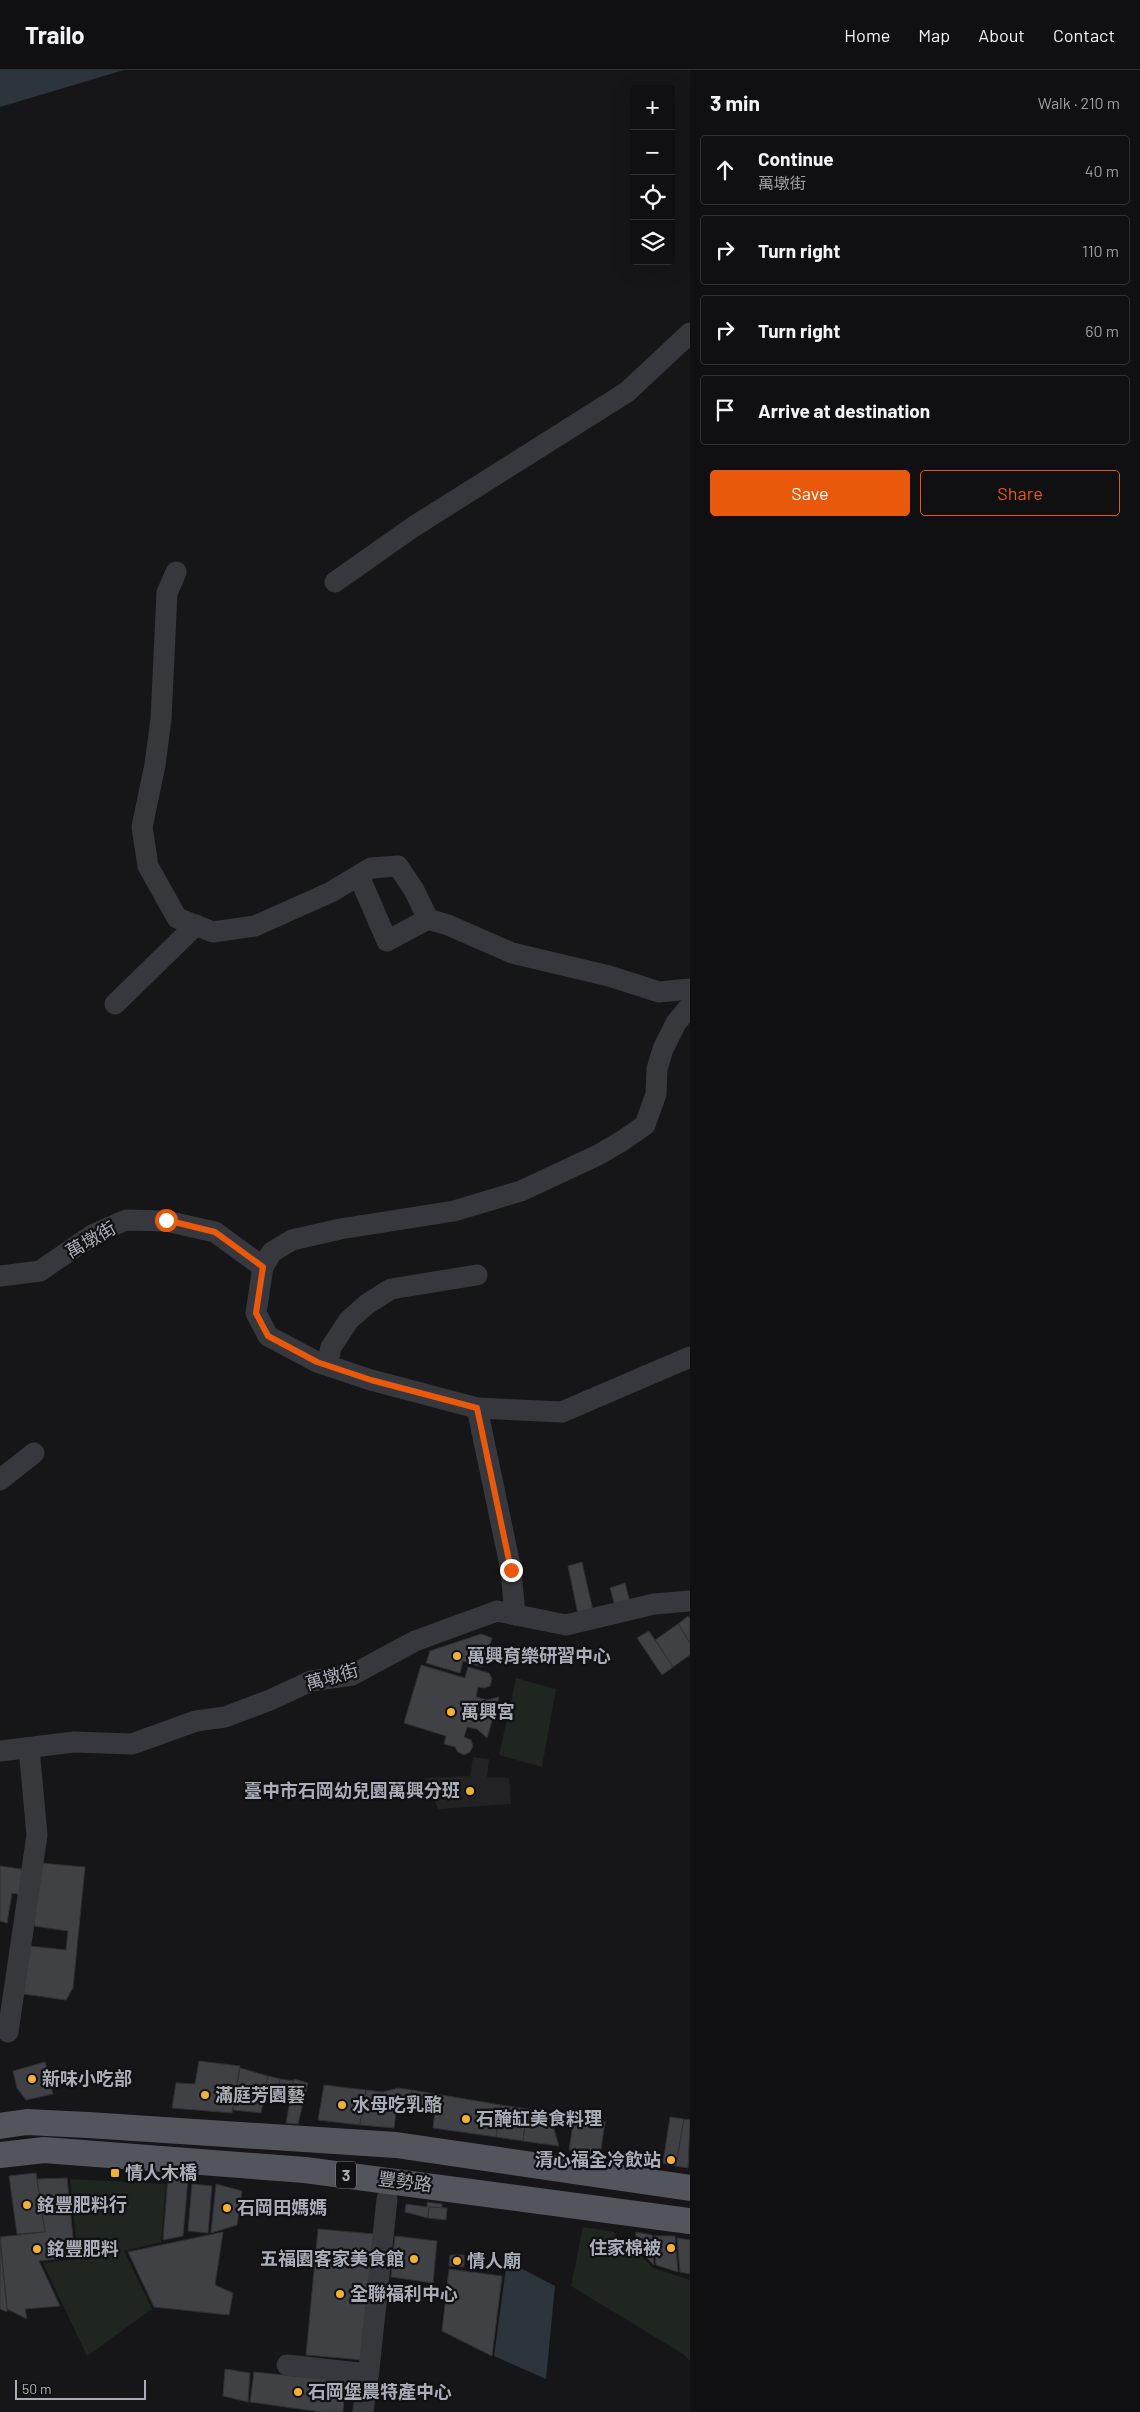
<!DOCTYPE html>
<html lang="en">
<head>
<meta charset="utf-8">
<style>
	body { margin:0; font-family:Barlow,"Noto Sans TC",sans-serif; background:#19191b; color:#f1f3f6 }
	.controls { position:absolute; right:15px; top:15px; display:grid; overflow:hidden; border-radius:5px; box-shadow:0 5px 20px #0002 }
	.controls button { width:45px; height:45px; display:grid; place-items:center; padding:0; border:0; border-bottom:1px solid #303032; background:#101012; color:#f1f3f6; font:25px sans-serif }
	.scale { position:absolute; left:15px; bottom:12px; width:131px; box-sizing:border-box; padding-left:5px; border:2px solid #a8adb8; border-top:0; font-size:14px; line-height:18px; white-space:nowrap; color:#a8adb8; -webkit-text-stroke:4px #111113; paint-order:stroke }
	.stop { position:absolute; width:15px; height:15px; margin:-11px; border:4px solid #ea580c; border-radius:50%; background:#fff }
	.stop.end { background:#ea580c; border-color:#fff; box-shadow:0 1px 5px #0008 }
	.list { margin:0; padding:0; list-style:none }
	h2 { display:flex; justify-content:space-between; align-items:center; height:65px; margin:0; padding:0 20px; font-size:21px }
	h2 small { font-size:16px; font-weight:400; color:#9c9d9f }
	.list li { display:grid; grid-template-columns:32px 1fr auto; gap:15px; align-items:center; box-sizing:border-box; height:70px; margin:0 10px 10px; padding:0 10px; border:1px solid #303032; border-radius:5px }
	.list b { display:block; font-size:19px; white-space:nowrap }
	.list p { margin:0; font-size:16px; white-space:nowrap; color:#9c9d9f }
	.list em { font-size:16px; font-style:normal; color:#9c9d9f }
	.actions { display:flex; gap:10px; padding:15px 20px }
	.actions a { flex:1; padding:11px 0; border:1px solid #ea580c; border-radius:5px; text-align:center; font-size:18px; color:#ea580c }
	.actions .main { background:#ea580c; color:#fff }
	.icon { flex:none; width:28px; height:28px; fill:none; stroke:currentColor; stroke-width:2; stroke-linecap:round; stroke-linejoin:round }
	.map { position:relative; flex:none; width:690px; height:2342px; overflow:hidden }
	header { display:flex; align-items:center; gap:30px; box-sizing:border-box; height:70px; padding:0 25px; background:#101012; border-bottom:1px solid #303032 }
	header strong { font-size:24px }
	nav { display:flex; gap:28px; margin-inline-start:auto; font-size:18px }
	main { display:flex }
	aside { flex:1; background:#101012 }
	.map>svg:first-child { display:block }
</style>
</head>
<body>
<header>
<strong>Trailo</strong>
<nav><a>Home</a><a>Map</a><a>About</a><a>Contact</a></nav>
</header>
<main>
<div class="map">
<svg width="690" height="2342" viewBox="0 0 690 2342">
	<rect width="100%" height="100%" fill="#161618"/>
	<path fill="#222225" d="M473,1687l16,2 -2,18 22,1 2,26 -73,5 -13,-31 45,-2z"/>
	<g fill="#1e261f">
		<path d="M516,1608l40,11 -14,78 -43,-12z"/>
		<path d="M70,2109l96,5 -5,58 -37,9 28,58 -65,47 -44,-93 35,-4z"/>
		<path d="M583,2157l32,5 1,14 18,3 19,19 37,12v81l-7,-7 -112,-68z"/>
	</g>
	<g fill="#2c353c">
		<path d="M0,0h124l-124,37z"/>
		<path d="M507,2191l48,25 -9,93 -52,-23z"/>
	</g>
	<g fill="#404145" stroke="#303034">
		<path d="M582,1492l11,49 -15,3 -10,-48z"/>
		<path d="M625,1513l5,19 -15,4 -5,-18z"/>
		<path d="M688,1546l2,3v24l-12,-19z"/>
		<path d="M678,1554l12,19v12l-17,12 -18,-27z"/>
		<path d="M649,1561l24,36 -11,8 -25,-37z"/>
		<path d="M481,1564l11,4 -10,29 -19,-6 -3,12 -34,-10 4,-12z"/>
		<path d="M421,1595l44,13 3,-11 21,6 3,6 -2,7 -6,2 -6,-1 -2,10 11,3 12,-3 -12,41 -10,-9 -10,-2 -3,10 7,3 2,6 -3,6 -6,3 -6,-3 -3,-5 -11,-3 2,-8 -42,-13z"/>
		<path d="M39,1793l46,4 -12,121 -7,12 -43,-6 7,-48 36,4 2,-19 -34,-5z"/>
		<path d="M0,1796l27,4 -4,25 -11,-2 -5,30 -7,-2z"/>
		<path d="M199,1991l41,5 -8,47 -60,-5 4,-25 19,1z"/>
		<path d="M45,1992l8,32 -27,6 -9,-12 -4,-17z"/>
		<path d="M240,1998l28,8 -7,37 -28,-3z"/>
		<path d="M268,2006l12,3 -3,16 -13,-2z"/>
		<path d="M280,2009l14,2 -4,17 -13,-3z"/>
		<path d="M294,2009l14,4 -10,41 -12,-1z"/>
		<path d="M324,2015l42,5 -6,35 -42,-5z"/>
		<path d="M398,2018l14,2 -3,16 -12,-2 -3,24 -34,-3 6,-35 17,2z"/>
		<path d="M412,2020l89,15 -5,32 -63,-9 2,-19 -26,-3z"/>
		<path d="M501,2035l26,4 -4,32 -27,-4z"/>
		<path d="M527,2039l13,2 12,12 7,23 -36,-5z"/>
		<path d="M574,2047l31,5 -5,33 -31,-5z"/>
		<path d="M670,2047l14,2 -8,47 -13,-3z"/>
		<path d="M684,2049l6,1 -2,48 -12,-2z"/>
		<path d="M36,2103l9,59 -28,2 -8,-58z"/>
		<path d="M168,2107l20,2 -5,57 -20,4z"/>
		<path d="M67,2108l8,79 -36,4 21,45 -35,3 2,10 -20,-10 -7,-72 45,-5 -8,-53z"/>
		<path d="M192,2114l20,2 -4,47 -20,-2z"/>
		<path d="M216,2114l26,7 -5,34 -26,8z"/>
		<path d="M427,2132l15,2v4l-13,-1 -1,11 -23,-6 1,-8 21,3z"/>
		<path d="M429,2137l18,1 -1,12 -18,-2z"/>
		<path d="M318,2159l56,5 -11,126 -57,-5z"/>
		<path d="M223,2162l-8,53 18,8 -4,22 -75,-8 -26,-55z"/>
		<path d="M636,2162l16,3 2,30 -18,-18z"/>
		<path d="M395,2166l42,5 -4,42 -42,-6z"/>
		<path d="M654,2166h21l3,36 -22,-7z"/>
		<path d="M677,2168l13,2v34l-10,-2z"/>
		<path d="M0,2171l7,68v3l-7,-3z"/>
		<path d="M450,2185h14v12l-15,-1z"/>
		<path d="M449,2199l53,7 -10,80 -50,-25z"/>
		<path d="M225,2299l25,4 -2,29 -25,-6z"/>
		<path d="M254,2302l91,9 -2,31h-22l-71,-10z"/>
	</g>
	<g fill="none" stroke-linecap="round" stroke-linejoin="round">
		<g stroke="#37383d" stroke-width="21">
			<path d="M176,502l-9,21 -6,126 -6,46 -13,62 6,39 29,52 36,14 42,-6 76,-34 40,-24 27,-2 16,24 14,29 20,6 64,28 97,23 50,16 31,-3"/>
			<path d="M335,512l78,-55 214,-135 63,-59"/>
			<path d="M359,806l28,65 41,-22"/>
			<path d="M115,934l81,-79"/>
			<path d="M0,1206l40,-5 54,-37 32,-14 40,1 49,11 48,35"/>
			<path d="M327,1295l4,-18 18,-27 18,-16 24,-15 86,-14"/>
			<path d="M477,1338l85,4 128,-55"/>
			<path d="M0,1410l34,-27"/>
			<path d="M515,1545l-4,-45 -34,-162 -106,-28 -54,-18 -49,-26 -12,-23 7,-46 9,-15 20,-12 48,-11 114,-18 67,-20 77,-36 24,-14 23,-16 11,-31 1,-25 6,-20 13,-26 14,-17"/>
			<path d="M0,1681l74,-9 58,2 64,-23 29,-4 45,-17 41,-19 41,-6 63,-34 82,-30 69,14 88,-21 36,-3"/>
			<path d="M8,1962l29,-197 -8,-87"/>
			<path d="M287,2295l81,9"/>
			<path d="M363,2342l6,-43 18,-170"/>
		</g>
		<g stroke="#53555c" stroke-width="26">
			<path d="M0,2056l27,-4 61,3 308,20 294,43"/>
			<path d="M0,2085l44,-5 261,20 385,51"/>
		</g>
	</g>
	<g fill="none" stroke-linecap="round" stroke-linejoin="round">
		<path stroke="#ea580c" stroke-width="6" d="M166,1150l49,12 48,35 -7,46 12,23 49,26 54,18 106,28 34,162"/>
	</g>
	<g fill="#f2b134" stroke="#111113" stroke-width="2">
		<circle cx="457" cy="1586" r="5"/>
		<circle cx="451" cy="1642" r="5"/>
		<circle cx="470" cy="1721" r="5"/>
		<circle cx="32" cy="2009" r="5"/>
		<circle cx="205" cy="2025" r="5"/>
		<circle cx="342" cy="2035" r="5"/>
		<circle cx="466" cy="2049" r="5"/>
		<circle cx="671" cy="2090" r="5"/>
		<rect x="110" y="2098" width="10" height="10" rx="2.5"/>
		<circle cx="27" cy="2135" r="5"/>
		<circle cx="227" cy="2138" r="5"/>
		<circle cx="671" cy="2178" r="5"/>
		<circle cx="37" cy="2179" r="5"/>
		<circle cx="414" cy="2189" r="5"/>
		<circle cx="457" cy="2191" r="5"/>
		<circle cx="340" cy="2224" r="5"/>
		<circle cx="298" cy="2322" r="5"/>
	</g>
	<g text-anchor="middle" stroke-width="4.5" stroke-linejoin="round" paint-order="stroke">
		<rect fill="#111113" stroke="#7b7e86" stroke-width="1" x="336" y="2091.5" width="20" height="27" rx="4"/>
		<g font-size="16" font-weight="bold" fill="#a8adb8">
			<text x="346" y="2111">3</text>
		</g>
		<g font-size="18" fill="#a8adb8" stroke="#111113">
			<text transform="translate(91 1170) rotate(-30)" y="6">萬墩街</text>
			<text transform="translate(332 1607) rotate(-16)" y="6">萬墩街</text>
			<text transform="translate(405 2112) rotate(7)" y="6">豐勢路</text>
		</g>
		<g font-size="18" font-weight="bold" fill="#a8adb8" stroke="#111113" text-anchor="start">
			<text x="467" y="1592">萬興育樂研習中心</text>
			<text x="461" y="1648">萬興宮</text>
			<text x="460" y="1727" text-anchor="end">臺中市石岡幼兒園萬興分班</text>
			<text x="42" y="2015">新味小吃部</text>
			<text x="215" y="2031">滿庭芳園藝</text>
			<text x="352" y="2041">水母吃乳酪</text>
			<text x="476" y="2055">石醃缸美食料理</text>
			<text x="661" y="2096" text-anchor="end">清心福全冷飲站</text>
			<text x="125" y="2109">情人木橋</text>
			<text x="37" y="2141">銘豐肥料行</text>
			<text x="237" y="2144">石岡田媽媽</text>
			<text x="661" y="2184" text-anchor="end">住家棉被</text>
			<text x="47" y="2185">銘豐肥料</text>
			<text x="404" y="2195" text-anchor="end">五福園客家美食館</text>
			<text x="467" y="2197">情人廟</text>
			<text x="350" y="2230">全聯福利中心</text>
			<text x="308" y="2328">石岡堡農特產中心</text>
		</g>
	</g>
</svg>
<div class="controls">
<button>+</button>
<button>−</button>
<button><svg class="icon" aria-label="locate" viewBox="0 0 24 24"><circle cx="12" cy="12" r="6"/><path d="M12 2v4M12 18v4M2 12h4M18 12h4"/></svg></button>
<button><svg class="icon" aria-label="layers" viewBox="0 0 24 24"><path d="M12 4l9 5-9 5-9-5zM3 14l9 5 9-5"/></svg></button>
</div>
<div class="scale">50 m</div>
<div class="stop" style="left:166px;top:1150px"></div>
<div class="stop end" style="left:511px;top:1500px"></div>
</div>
<aside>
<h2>3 min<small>Walk · 210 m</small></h2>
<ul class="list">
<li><svg class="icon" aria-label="ahead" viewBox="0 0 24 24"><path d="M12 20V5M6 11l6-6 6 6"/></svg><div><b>Continue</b><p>萬墩街</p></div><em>40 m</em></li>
<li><svg class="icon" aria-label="right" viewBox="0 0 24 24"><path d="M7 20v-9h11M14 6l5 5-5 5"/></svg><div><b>Turn right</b></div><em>110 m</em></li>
<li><svg class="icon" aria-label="right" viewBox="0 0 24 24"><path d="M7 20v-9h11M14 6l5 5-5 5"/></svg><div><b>Turn right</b></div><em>60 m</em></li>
<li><svg class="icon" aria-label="arrive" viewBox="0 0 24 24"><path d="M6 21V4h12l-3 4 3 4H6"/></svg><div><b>Arrive at destination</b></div></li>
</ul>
<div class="actions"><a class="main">Save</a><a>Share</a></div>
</aside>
</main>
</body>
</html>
